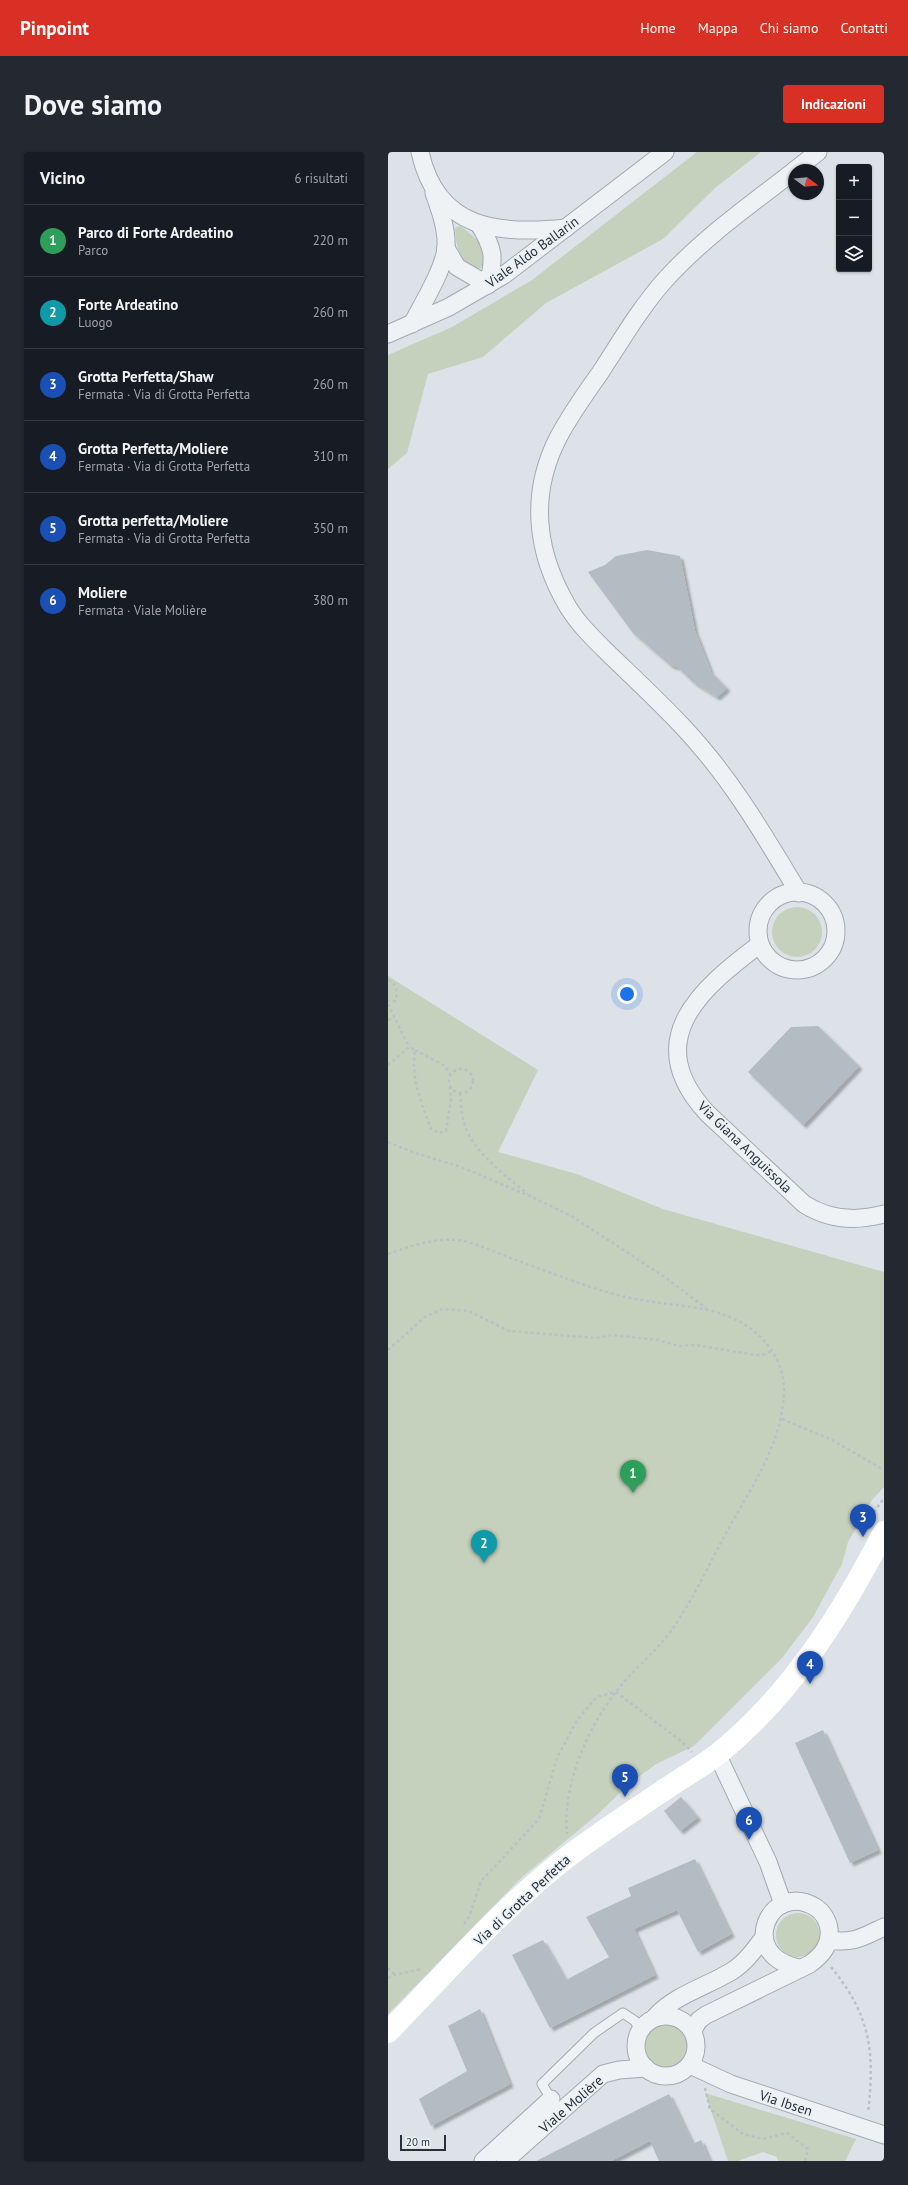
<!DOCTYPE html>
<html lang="it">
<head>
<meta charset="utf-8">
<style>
	body { margin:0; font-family:"PT Sans",sans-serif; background:#242831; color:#f1f3f6 }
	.controls { position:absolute; right:12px; top:12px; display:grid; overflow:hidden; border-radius:4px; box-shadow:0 1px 3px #0004 }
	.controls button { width:36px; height:36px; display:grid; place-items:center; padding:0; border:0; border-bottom:1px solid #363941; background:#171b24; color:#f1f3f6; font:20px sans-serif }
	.compass { position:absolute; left:400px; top:12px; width:36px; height:36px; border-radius:50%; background:#171b24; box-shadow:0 1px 3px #0004; rotate:106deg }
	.scale { position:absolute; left:12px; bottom:10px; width:46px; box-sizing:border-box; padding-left:4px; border:2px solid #26313d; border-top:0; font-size:11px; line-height:14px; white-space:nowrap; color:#26313d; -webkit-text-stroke:3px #ebf0f4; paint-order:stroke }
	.you { position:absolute; left:239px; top:842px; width:14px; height:14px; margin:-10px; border:3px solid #fff; border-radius:50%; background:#1a73e8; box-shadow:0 0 0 6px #1a73e833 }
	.badge { display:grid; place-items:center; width:26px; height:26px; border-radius:50%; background:#d93025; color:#fff; font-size:13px; font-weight:700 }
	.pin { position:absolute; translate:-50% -33px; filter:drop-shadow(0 1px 2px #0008) }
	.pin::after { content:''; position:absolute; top:21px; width:14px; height:12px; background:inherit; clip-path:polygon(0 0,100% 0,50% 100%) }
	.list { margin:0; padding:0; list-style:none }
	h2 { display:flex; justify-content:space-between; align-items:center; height:52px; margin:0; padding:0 16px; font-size:17px }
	h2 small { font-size:13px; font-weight:400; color:#9ea1a6 }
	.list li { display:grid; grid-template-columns:26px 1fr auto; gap:12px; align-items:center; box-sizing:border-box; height:72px; padding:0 16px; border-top:1px solid #363941 }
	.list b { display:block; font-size:15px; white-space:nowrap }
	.list p { margin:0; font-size:13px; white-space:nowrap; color:#9ea1a6 }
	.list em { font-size:13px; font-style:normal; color:#9ea1a6 }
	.icon { flex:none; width:22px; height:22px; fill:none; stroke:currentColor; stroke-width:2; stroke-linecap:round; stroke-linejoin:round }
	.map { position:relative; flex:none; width:496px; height:2009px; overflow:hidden; border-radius:4px }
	header { display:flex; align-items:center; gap:24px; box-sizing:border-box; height:56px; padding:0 20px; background:#d93025; color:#fff }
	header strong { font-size:19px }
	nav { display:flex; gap:22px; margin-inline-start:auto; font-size:14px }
	.intro { display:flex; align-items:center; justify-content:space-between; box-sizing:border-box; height:96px; padding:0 24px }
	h1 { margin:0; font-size:28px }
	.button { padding:10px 18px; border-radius:4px; background:#d93025; color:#fff; font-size:14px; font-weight:700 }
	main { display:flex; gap:24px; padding:0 24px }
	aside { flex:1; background:#171b24; border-radius:4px; box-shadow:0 1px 3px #0004 }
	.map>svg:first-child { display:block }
</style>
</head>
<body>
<header>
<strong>Pinpoint</strong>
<nav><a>Home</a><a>Mappa</a><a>Chi siamo</a><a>Contatti</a></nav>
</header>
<div class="intro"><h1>Dove siamo</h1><a class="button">Indicazioni</a></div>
<main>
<aside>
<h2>Vicino<small>6 risultati</small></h2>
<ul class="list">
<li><span class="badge" style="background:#2e9e5b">1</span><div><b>Parco di Forte Ardeatino</b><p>Parco</p></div><em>220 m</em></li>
<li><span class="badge" style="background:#0f9aa8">2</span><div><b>Forte Ardeatino</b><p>Luogo</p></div><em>260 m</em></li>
<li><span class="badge" style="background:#1a4fb4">3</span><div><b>Grotta Perfetta/Shaw</b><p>Fermata · Via di Grotta Perfetta</p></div><em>260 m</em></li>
<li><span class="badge" style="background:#1a4fb4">4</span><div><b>Grotta Perfetta/Moliere</b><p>Fermata · Via di Grotta Perfetta</p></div><em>310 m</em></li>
<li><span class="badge" style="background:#1a4fb4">5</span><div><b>Grotta perfetta/Moliere</b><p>Fermata · Via di Grotta Perfetta</p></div><em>350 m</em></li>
<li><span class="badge" style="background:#1a4fb4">6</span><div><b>Moliere</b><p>Fermata · Viale Molière</p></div><em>380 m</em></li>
</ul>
</aside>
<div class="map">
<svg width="496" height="2009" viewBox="0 0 496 2009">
	<defs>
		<filter id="shadow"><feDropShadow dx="3.5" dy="3.5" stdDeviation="1" flood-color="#0004"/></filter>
	</defs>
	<rect width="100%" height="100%" fill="#dce2e7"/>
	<g fill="#c5d1bd">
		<path d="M309,0h64l-46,36 -52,51 -117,64 -63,54 -55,17 -21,79 -19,16v-114l64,-28 80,-47z"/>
		<path d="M73,74l22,19 1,21 -8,4c-17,-9 -20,-24 -21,-42z"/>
		<circle cx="409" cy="780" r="25"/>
		<path d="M0,824l150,94 -40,82 79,22 86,35 221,63v215l-12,13 -24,42 -6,22 -29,53 -31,41 -88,88 -38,18 -27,20 -31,30 -77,64 -133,136z"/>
		<circle cx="410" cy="1783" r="22"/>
		<circle cx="278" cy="1893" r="23"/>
		<path d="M317,1941l151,46 -11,22h-67l-1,-4 -14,-5 -25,9h-10z"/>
	</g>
	<g fill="#b3bcc3" filter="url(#shadow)">
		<path d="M259,398l33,6 15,75 16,41 16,16 -10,9 -23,-14 -17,-16 -7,-2 -37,-32 -45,-61 17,-7 11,-9z"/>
		<path d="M430,874l41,40 -56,59 -55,-53 43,-45z"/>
		<path d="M435,1578l55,120 -28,13 -55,-120z"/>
		<path d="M293,1645l17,20 -18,14 -16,-20z"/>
		<path d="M307,1707l36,75 -33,18 -21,-42 -43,19 21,46 -105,53 -38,-73 31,-15 23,40 43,-23 -23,-40 45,-21 -3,-8z"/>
		<path d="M92,1857l30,75 -79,42 -12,-27 48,-28 -19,-45z"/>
		<path d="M281,1942l24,50 8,-4 9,21h-51l-9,-20 -39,20h-75z"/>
	</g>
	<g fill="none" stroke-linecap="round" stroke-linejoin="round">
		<g stroke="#a2a9b1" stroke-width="11">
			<path id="lane" d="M163,1947l-9,-15 52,-51 29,-20 12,8 5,9"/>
		</g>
		<g stroke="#a2a9b1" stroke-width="19">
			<g id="street">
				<path d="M32,0c17,78 79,83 146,76"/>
				<path d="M407,18l23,-18"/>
				<path d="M406,19c-44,34 -91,67 -129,109 -25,28 -44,61 -65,93 -15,21 -30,42 -42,65 -29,57 -22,115 10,169 11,18 27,33 42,48 25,24 51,48 74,73 47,50 80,107 115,165"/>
				<path d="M58,96l11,19 31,18c7,-28 6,-36 -9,-61"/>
				<path d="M24,172c10,-19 33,-57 34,-77 1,-18 -6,-37 -12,-54"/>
				<path d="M0,182l61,-27 55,-32 161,-123"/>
				<circle cx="409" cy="779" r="39"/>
				<path d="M372,792c-60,45 -120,96 -53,169l97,91c25,16 51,18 80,10"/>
				<path d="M329,1602l51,108 15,42"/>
				<path d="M441,1788c24,4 34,-3 55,-13"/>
				<circle cx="278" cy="1894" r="30"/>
				<path d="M267,1865c19,-22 53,-31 77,-46 13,-8 23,-22 32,-34"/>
				<path d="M305,1878l6,-10 7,-5 104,-51c12,-9 21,-19 19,-35 -1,-9 -7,-18 -14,-22 -45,-27 -80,49 -15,61"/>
				<path d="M302,1913l41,19 153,51"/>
				<path d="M95,2009l68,-62"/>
				<path d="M117,2009l98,-87 16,-4 27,-2"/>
			</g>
		</g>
		<g stroke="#bbc0c5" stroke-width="2.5" stroke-dasharray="3 3" stroke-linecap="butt">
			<path d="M0,828c9,3 10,13 7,21h-7"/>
			<path d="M0,852l21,43"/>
			<path d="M0,868l6,-2"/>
			<path d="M27,898l30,16 5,8"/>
			<path d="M0,913l21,-18 6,3c-4,28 6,53 16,79l8,4 7,-2 5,-31 -1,-13"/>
			<circle cx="73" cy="929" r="12"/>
			<path d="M72,941c1,14 2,29 9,42 13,24 38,42 59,59"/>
			<path d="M0,990l24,10 49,15 71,30 41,20 93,61 40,30"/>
			<path d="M0,1102c23,-8 45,-16 70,-14 19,3 37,12 55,19 40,14 81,32 123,40 38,8 77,5 111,27 21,14 37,37 37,64 -1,54 -34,99 -59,145 -17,32 -33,66 -54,96 -16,22 -39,39 -55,61 -29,36 -54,96 -49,142"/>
			<path d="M0,1198l37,-33 17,-8 27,2 40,20 87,7 17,-3 45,5 21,6 16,-1 60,10h7l10,-4"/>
			<path d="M394,1267l50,21 52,30"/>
			<path d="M479,1370l17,-24"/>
			<path d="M228,1540l65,49 11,11"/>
			<path d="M76,1772l5,-7 12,-36 58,-62 18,-61 20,-38 20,-23 18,-5"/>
			<path d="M443,1815c40,49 44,85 37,146"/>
			<path d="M0,1816l7,7"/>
			<path d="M0,1826l7,-3 26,-6"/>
			<path d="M317,1936l5,21 33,25 20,5 24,-6 21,16 -3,12"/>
		</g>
		<use href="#lane" stroke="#eff2f5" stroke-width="9"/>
		<use href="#street" stroke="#eff2f5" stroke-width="17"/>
		<path stroke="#fff" stroke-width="22" d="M0,1880c59,-60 115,-126 182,-177 33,-25 69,-48 103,-71 15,-10 31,-19 45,-30 73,-59 123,-139 166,-222"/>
	</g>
	<g text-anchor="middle" stroke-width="3.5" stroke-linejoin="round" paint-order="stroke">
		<g font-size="14" fill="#26313d" stroke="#ebf0f4">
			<text transform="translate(144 100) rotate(-36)" y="5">Viale Aldo Ballarin</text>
			<text transform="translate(357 995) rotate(44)" y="5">Via Giana Anguissola</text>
			<text transform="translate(134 1748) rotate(-43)" y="5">Via di Grotta Perfetta</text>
			<text transform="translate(398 1951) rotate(18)" y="5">Via Ibsen</text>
			<text transform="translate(183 1952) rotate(-41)" y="5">Viale Molière</text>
		</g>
	</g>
</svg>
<div class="controls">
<button>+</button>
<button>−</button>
<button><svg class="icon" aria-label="layers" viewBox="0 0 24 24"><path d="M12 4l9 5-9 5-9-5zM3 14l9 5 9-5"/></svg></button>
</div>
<svg class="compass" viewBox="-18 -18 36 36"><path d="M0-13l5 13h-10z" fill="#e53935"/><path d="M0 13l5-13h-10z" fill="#9ea1a6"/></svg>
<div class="scale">20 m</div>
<div class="you"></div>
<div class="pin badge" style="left:245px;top:1341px;background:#2e9e5b">1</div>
<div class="pin badge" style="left:96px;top:1411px;background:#0f9aa8">2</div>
<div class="pin badge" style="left:475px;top:1385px;background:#1a4fb4">3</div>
<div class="pin badge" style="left:422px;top:1532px;background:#1a4fb4">4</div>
<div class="pin badge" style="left:237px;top:1645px;background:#1a4fb4">5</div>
<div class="pin badge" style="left:361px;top:1688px;background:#1a4fb4">6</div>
</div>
</main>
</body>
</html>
